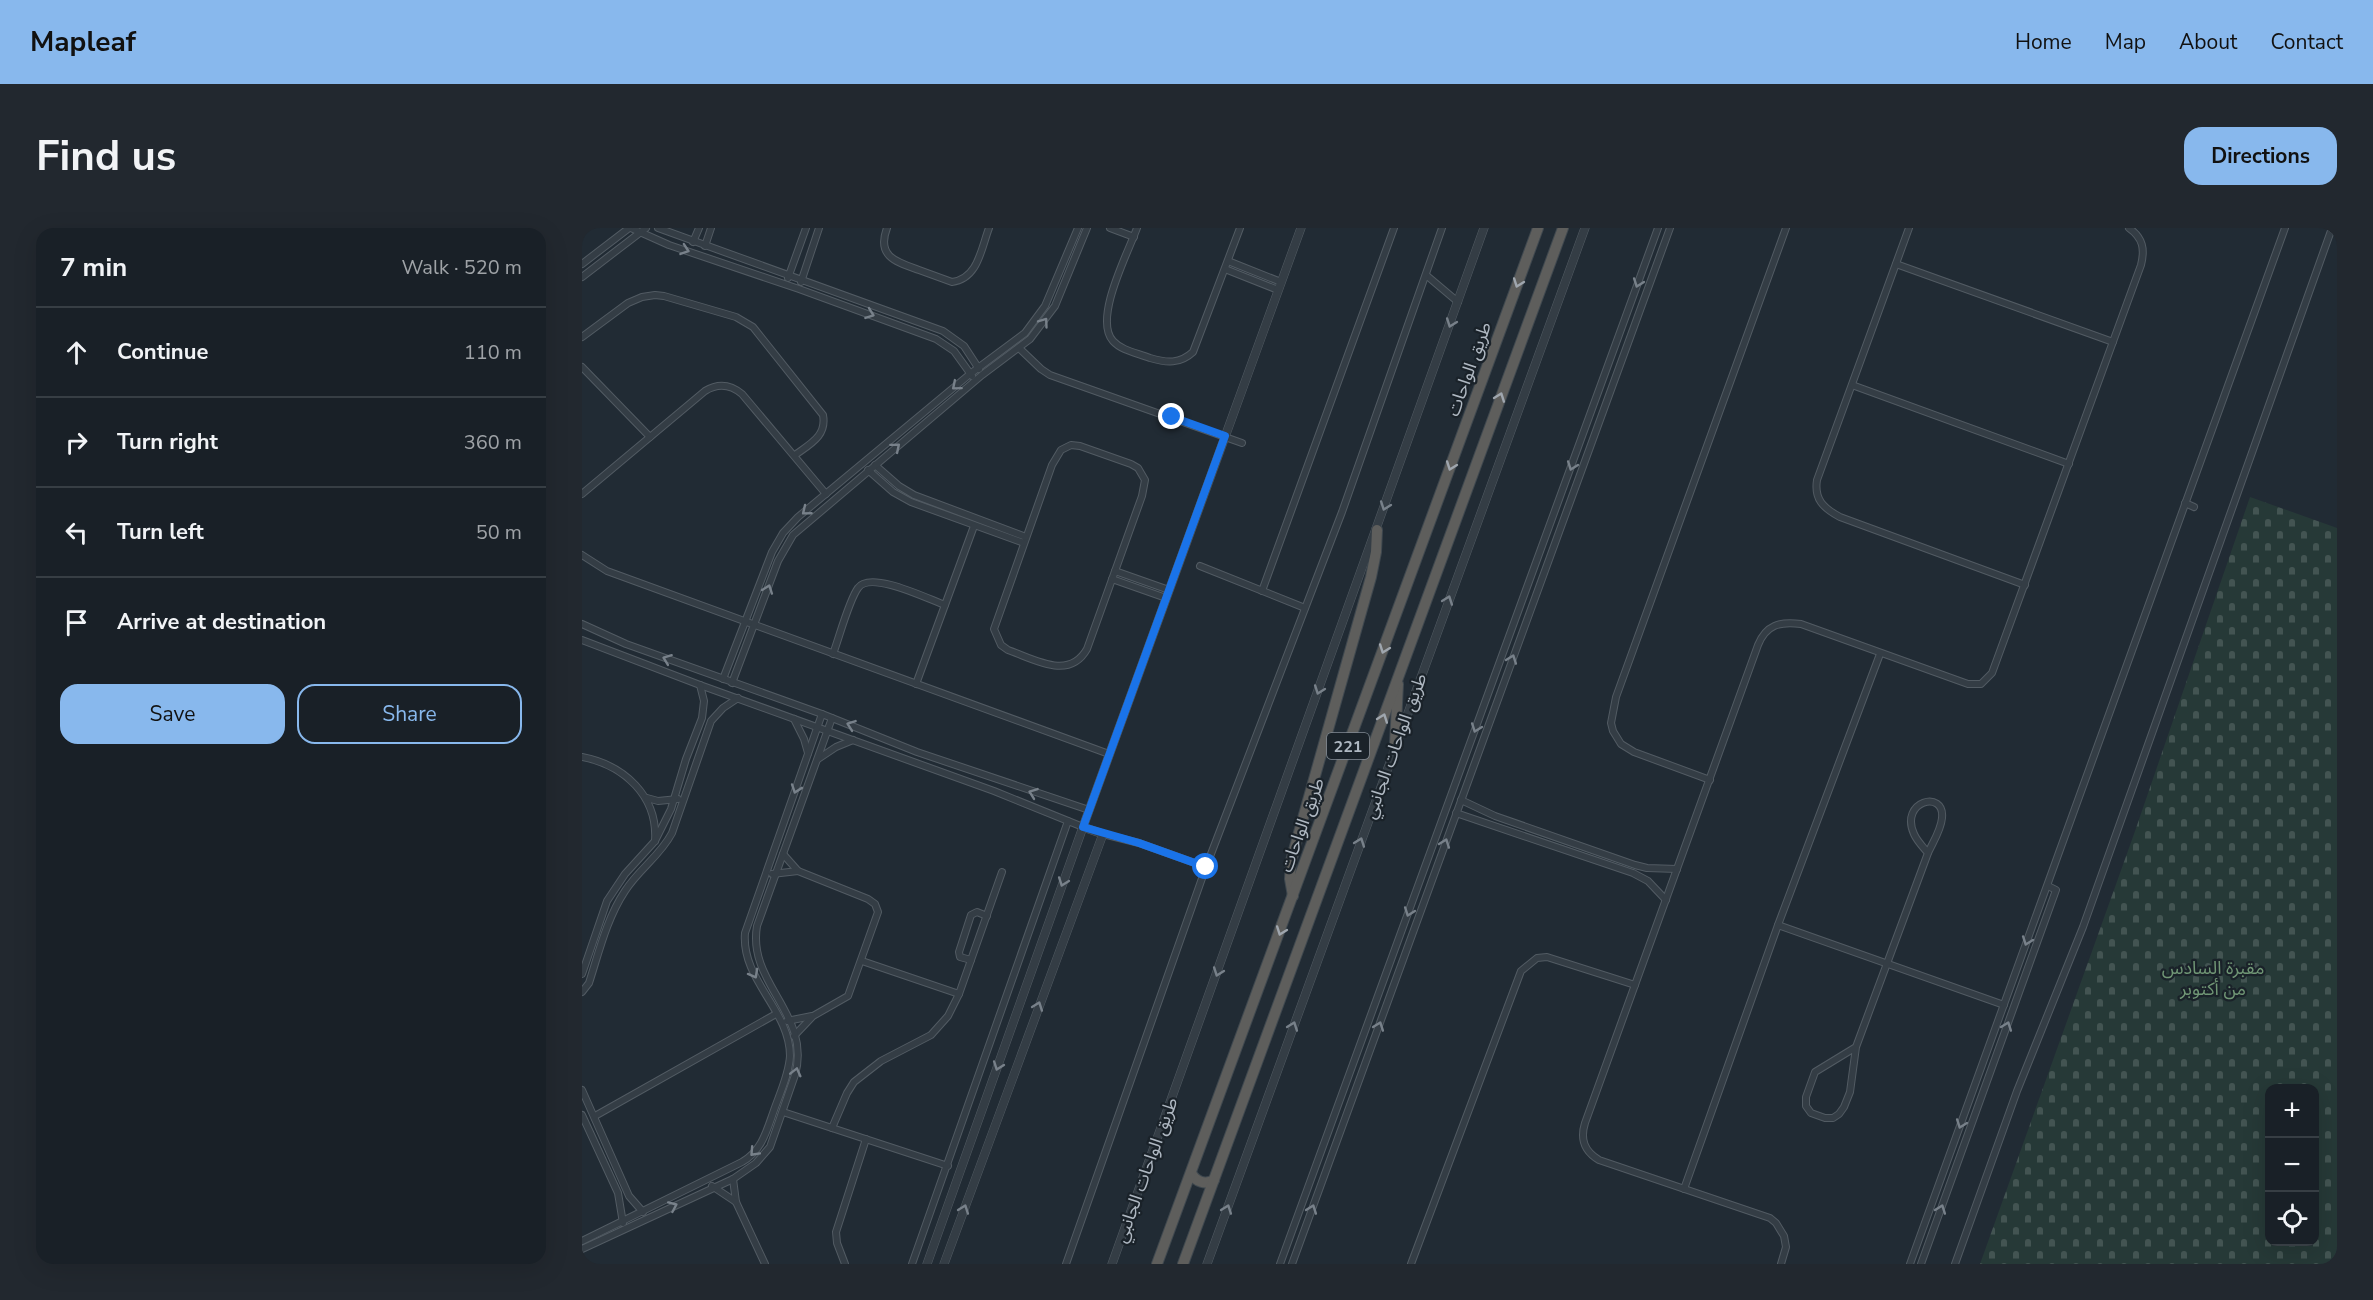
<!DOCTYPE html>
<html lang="en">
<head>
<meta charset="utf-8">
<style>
	body { margin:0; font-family:"Nunito Sans","Noto Sans Arabic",sans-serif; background:#22282f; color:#f1f3f6 }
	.controls { position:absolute; right:18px; bottom:18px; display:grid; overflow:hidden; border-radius:12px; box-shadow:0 6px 24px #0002 }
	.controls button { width:54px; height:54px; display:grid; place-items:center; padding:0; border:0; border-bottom:2px solid #373e44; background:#192027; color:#f1f3f6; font:30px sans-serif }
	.stop { position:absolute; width:18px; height:18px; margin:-14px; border:4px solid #1a73e8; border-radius:50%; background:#fff }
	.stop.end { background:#1a73e8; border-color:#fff; box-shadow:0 2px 6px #0008 }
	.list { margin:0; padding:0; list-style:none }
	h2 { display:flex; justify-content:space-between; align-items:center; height:78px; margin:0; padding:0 24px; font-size:26px }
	h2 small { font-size:20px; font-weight:400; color:#9fa3a7 }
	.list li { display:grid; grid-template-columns:39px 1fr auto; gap:18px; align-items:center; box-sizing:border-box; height:90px; padding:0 24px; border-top:2px solid #373e44 }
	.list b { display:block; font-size:22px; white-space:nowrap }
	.list em { font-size:20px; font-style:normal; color:#9fa3a7 }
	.actions { display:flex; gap:12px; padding:18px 24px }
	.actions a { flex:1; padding:14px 0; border:2px solid #88b8ed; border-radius:18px; text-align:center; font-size:21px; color:#88b8ed }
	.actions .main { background:#88b8ed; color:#111 }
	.icon { flex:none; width:33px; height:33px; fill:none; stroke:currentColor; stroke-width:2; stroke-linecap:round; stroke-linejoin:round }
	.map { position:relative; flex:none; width:1755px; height:1036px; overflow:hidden; border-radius:18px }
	header { display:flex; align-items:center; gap:36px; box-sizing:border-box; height:84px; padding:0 30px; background:#88b8ed; color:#111 }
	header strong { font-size:28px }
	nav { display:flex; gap:33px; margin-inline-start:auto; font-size:21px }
	.intro { display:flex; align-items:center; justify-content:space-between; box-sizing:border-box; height:144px; padding:0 36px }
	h1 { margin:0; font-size:42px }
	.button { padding:15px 27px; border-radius:18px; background:#88b8ed; color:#111; font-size:21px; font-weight:700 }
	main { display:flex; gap:36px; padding:0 36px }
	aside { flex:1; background:#192027; border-radius:18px; box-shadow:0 6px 24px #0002 }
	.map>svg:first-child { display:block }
</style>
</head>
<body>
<header>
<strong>Mapleaf</strong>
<nav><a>Home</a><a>Map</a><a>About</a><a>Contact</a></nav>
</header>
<div class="intro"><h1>Find us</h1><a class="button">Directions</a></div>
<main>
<aside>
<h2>7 min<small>Walk · 520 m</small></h2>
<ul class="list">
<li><svg class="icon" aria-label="ahead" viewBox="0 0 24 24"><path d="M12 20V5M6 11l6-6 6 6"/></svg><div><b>Continue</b></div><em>110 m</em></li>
<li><svg class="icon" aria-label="right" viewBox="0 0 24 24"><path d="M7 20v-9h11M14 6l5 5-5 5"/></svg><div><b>Turn right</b></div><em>360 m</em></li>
<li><svg class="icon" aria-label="left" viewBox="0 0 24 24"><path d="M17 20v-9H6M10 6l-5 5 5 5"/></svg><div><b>Turn left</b></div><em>50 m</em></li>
<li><svg class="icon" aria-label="arrive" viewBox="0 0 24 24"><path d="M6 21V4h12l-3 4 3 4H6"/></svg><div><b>Arrive at destination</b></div></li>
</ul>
<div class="actions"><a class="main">Save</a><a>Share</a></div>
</aside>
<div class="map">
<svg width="1755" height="1036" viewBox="0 0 1755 1036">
	<defs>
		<pattern id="cemetery-stones" width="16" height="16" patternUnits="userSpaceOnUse" patternTransform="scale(1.5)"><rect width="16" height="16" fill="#263937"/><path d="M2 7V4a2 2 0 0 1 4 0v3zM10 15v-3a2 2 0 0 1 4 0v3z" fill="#435452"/></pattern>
	</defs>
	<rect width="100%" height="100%" fill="#212b34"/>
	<path fill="url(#cemetery-stones)" fill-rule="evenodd" d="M1668,269l87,31v736h-357l154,-430zM1688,860h44v154h-44z"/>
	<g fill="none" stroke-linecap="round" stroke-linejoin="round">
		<g stroke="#525b63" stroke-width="8">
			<g id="minor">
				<path d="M49,0l38,17 130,44 137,50 18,12 18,25"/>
				<path d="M76,0l285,103 21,15 15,23"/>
				<path d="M305,0c-11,29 10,34 32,42 11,4 22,8 33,12 26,-3 29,-33 37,-54"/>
				<path d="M528,0l24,9"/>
				<path d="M555,0c-9,25 -44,91 -24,113 9,10 25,12 37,17 17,5 30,6 43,-6l47,-124"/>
				<path d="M1327,0l-92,252c-3,19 6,28 23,37l185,68"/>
				<path d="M111,14l6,-14"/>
				<path d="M123,18l6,-18"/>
				<path d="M646,33l53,21"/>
				<path d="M0,36l47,-36"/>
				<path d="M1314,36l217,78"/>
				<path d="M643,41l53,21"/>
				<path d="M844,47l32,27"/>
				<path d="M0,49l64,-49"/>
				<path d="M206,50l18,-50"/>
				<path d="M219,54l18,-54"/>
				<path d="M0,109l46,-34 14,-6 13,-2 9,1 72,21 17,10 70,88c4,21 -13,29 -28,40"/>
				<path d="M437,120l22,21 9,6 192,68"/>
				<path d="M0,139l68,70"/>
				<path d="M1270,157l217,79"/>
				<path d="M489,217l9,1 51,18 7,4 7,12 -3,16 -55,153c-18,32 -53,10 -79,1l-7,-5 -7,-16 58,-164 9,-15z"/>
				<path d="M293,237l24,21 15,9 112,42"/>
				<path d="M286,242l25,22 18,10 113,41"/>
				<path d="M0,266l123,-103c13,-8 25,-7 37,3l84,100"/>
				<path d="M1603,275l9,4"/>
				<path d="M0,327l25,16 502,183"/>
				<path d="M618,338l105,42"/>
				<path d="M533,343l54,19"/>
				<path d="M530,351l54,19"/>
				<path d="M680,363l132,-363"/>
				<path d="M0,396l44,20 196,70 95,38 172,58"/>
				<path d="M0,412l118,45 294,106 89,36"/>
				<path d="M251,426c6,-16 16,-54 25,-66 12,-18 70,11 87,17"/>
				<path d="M141,451l49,-127 11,-19 15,-16 172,-143 55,-41 20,-27 33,-78"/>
				<path d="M150,455l46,-122 15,-26 189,-160 48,-36 25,-33 32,-78"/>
				<path d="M334,456l58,-158"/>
				<path d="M212,491l10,20 4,14"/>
				<path d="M0,529c42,8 76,39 73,84"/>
				<path d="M236,531l18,-12 17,-7"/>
				<path d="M1128,552l-76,-28 -13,-8 -8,-13 -2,-8 5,-26 170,-469"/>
				<path d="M65,570l11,3 20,-2"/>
				<path d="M879,572l34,16 140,49 12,3 30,1"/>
				<path d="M874,585l177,60 15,8 18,19"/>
				<path d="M521,606l36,9 67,24"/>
				<path d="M201,626l15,17 70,28 7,5 3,8 -30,84 -35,20 -19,20"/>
				<path d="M190,646l26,-3"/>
				<path d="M1196,697l226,80"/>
				<path d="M389,732l-11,-3 -1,-5 12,-37 6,-3 10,4"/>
				<path d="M280,733l97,33"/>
				<path d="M0,746l25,-73 18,-27 30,-33 16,-32 15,-50 16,-41 2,-17 -4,-16"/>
				<path d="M0,764l7,-9c10,-31 18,-65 36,-92 14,-22 35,-35 47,-58l39,-112 12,-13 15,-10"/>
				<path d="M205,793l25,-5"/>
				<path d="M1274,819l-6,45 -6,15 -5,7 -6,4h-8l-14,-5 -5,-7v-9l9,-25 41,-25 72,-194c5,-11 13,-23 14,-35 3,-29 -43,-17 -28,16 3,7 9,13 14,19"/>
				<path d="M0,862l47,106 14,16"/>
				<path d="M201,884l165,54"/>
				<path d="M0,887l36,78 5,30"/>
				<path d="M13,888l181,-102"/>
				<path d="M250,900l15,-35 7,-11 27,-21 50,-26 17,-19 11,-22 43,-122"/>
				<path d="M151,951l3,23 29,62"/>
				<path d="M130,958l24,16"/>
				<path d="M1102,961l94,-264 102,-271"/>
				<path d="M0,1013l160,-79c19,-11 24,-29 31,-49 6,-18 16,-38 17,-57 0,-46 -49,-76 -45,-123l77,-219"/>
				<path d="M0,1021l151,-70 23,-16 14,-16 25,-72c17,-61 -48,-91 -38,-149l75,-208"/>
				<path d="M263,1036l-8,-21 -1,-11 30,-93"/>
				<path d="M330,1036l156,-443"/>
				<path d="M484,1036l140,-397 136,-355 100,-284"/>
				<path d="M698,1036l378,-1036"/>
				<path d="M710,1036l378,-1036"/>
				<path d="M829,1036l110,-293 16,-13 10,-1 88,28"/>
				<path d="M1199,1036l5,-17 -2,-11 -8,-13 -6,-5 -171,-58c-15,-9 -19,-21 -14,-37l173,-478c8,-20 22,-24 43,-21l167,60h13l11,-11 149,-408c4,-16 2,-27 -12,-37"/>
				<path d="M1328,1036l375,-1036"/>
				<path d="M1339,1036l135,-374 -8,-4"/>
				<path d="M1373,1036l62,-173 66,-164 249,-699"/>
			</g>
		</g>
		<g stroke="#525b63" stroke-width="9">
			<g id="tertiary">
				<path d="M345,1036l156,-437 218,-599"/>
				<path d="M362,1036l159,-430 -20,-7"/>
				<path d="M530,1036l372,-1036"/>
				<path d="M625,1036l378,-1036"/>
			</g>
		</g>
		<g stroke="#3f484f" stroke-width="12">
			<g id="trunk">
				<path d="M813,516l3,-60"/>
				<path d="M711,668l-3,-17 1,-18 80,-284 5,-25 1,-22"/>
				<path d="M609,945c5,9 14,12 23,7"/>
				<path d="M575,1036l381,-1036"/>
				<path d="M601,1036l380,-1036"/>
			</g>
		</g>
		<use href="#minor" stroke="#343d45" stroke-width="6"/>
		<use href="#tertiary" stroke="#343d45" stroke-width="8"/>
		<use href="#trunk" stroke="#5e5e5c" stroke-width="10"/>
	</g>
	<defs><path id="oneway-chevron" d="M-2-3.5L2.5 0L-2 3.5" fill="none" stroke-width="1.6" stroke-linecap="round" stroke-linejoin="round" transform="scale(1.5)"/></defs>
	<g stroke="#78818a">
		<use href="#oneway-chevron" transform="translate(103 22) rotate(19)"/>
		<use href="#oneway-chevron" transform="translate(1056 55) rotate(110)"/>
		<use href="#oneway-chevron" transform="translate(288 86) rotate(20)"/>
		<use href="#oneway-chevron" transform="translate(462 94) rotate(-54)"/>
		<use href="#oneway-chevron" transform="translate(869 95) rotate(110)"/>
		<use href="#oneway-chevron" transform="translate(374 158) rotate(140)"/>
		<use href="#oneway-chevron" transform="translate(314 219) rotate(-40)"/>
		<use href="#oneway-chevron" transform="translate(990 238) rotate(110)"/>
		<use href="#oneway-chevron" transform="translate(803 278) rotate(110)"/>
		<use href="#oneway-chevron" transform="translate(224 283) rotate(141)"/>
		<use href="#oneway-chevron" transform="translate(186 361) rotate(-70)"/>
		<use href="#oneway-chevron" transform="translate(866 372) rotate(-70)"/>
		<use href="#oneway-chevron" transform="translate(85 431) rotate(-159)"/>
		<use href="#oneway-chevron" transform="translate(930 431) rotate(-70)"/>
		<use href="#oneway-chevron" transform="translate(737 462) rotate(110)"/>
		<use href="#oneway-chevron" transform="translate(269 497) rotate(-160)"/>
		<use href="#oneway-chevron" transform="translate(894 500) rotate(110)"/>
		<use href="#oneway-chevron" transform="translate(214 561) rotate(109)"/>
		<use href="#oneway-chevron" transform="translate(451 565) rotate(-160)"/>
		<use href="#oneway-chevron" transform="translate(778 614) rotate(-70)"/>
		<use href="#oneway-chevron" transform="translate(863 615) rotate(-70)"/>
		<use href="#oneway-chevron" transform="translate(481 654) rotate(110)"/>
		<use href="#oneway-chevron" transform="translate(827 684) rotate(110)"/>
		<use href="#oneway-chevron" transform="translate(1445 713) rotate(110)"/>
		<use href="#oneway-chevron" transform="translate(636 744) rotate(110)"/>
		<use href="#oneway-chevron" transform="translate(172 746) rotate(61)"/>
		<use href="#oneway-chevron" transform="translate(456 778) rotate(-70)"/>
		<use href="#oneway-chevron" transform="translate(711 798) rotate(-70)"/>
		<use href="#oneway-chevron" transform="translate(797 798) rotate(-70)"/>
		<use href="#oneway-chevron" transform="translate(1425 798) rotate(-70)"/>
		<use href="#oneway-chevron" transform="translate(416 838) rotate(110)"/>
		<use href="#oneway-chevron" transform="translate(214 844) rotate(-76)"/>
		<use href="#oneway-chevron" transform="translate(1379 896) rotate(110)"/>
		<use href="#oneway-chevron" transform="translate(172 924) rotate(133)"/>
		<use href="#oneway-chevron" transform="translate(91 978) rotate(-24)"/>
		<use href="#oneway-chevron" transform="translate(382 981) rotate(-70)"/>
		<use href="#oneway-chevron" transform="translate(645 981) rotate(-70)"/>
		<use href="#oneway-chevron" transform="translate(730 981) rotate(-70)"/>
		<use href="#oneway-chevron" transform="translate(1359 981) rotate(-70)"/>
	</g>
	<g stroke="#9fa6ae">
		<use href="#oneway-chevron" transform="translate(936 55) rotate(110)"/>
		<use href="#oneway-chevron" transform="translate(918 169) rotate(-70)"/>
		<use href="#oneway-chevron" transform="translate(869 238) rotate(110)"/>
		<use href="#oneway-chevron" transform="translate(802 421) rotate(110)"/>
		<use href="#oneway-chevron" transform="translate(801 490) rotate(-70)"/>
		<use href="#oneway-chevron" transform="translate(699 703) rotate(110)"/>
	</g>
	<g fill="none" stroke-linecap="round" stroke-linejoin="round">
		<path stroke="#1a73e8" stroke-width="8" d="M590,189l53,19 -142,391 56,16 67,24"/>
	</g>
	<g text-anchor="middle" stroke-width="4.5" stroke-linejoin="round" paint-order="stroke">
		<rect fill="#1a2229" stroke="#828b94" stroke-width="1.5" x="745" y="505" width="42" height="26" rx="4.5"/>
		<g font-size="16" font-weight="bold" fill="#afb8c2">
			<text x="766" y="524">221</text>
		</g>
		<g font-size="18" fill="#afb8c2" stroke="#1a2229">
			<text transform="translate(887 141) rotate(-70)" y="6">طريق الواحات</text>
			<text transform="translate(813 518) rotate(-70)" y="6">طريق الواحات الجانبي</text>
			<text transform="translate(720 597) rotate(-70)" y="6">طريق الواحات</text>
			<text transform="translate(564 942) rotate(-70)" y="6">طريق الواحات الجانبي</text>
		</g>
		<g font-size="18" fill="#709675" stroke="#1a2229">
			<text x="1631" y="746">مقبرة السادس<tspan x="1631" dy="21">من أكتوبر</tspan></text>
		</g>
	</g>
</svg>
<div class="controls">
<button>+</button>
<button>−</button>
<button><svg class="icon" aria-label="locate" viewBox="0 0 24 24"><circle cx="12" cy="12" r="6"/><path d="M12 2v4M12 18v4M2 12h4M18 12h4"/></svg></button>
</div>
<div class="stop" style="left:624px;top:639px"></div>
<div class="stop end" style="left:590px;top:189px"></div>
</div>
</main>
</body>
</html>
